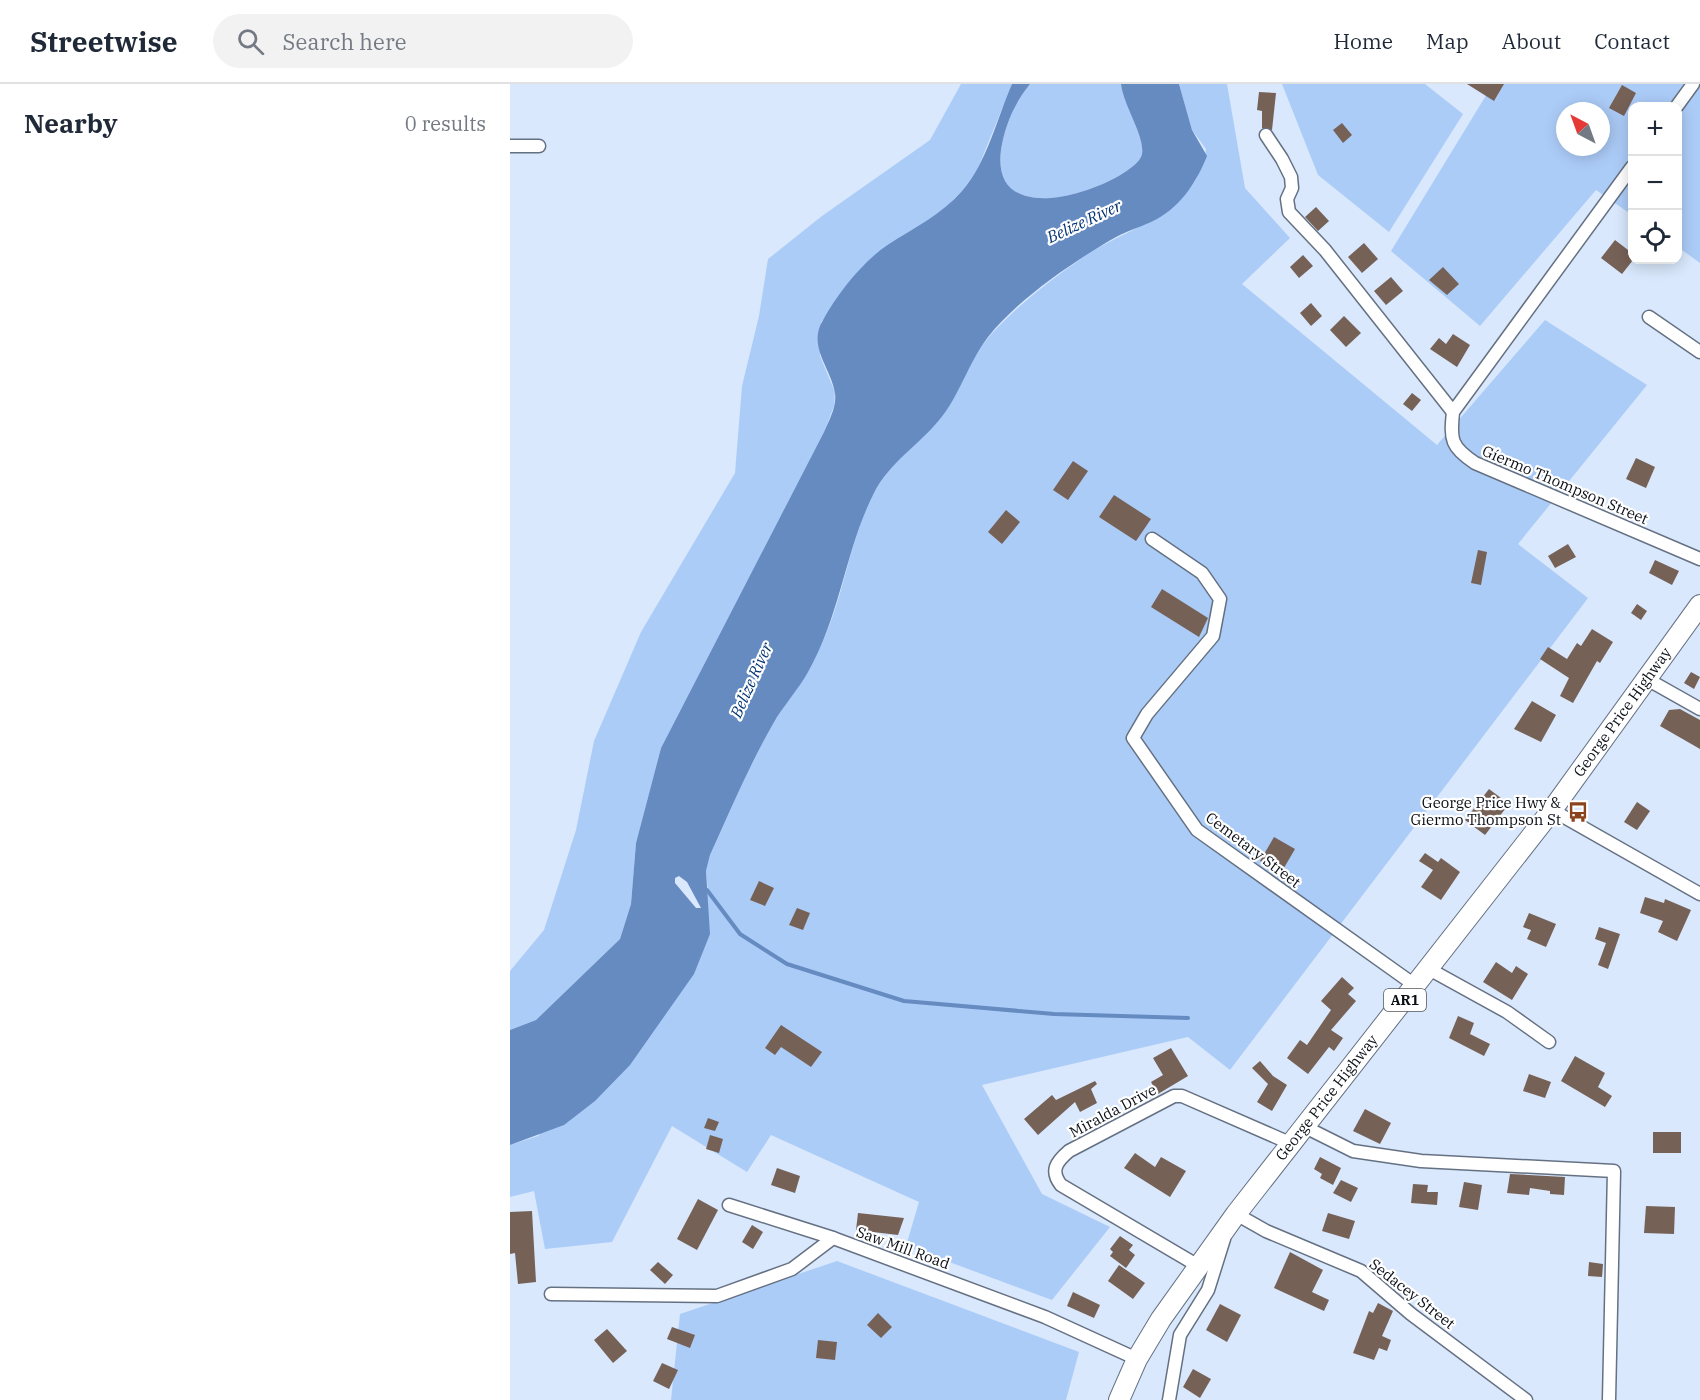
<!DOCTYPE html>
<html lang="en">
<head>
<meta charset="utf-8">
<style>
	body { margin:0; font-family:"IBM Plex Serif",serif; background:#f2f2f3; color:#1f2937 }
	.controls { position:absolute; right:18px; top:18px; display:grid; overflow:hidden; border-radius:12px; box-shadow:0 3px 15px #0003 }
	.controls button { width:54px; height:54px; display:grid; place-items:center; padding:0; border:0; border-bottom:2px solid #e0e1e3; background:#fff; color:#1f2937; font:30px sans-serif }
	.compass { position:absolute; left:1046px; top:18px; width:54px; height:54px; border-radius:50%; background:#fff; box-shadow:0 3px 15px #0003; rotate:319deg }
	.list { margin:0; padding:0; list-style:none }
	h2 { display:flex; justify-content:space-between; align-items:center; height:78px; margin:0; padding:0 24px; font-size:26px }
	h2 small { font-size:20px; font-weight:400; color:#747a83 }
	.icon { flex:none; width:33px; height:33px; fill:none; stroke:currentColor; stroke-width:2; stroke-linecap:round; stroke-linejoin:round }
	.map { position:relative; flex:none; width:1190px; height:1316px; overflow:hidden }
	header { display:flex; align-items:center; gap:36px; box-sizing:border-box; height:84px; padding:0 30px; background:#fff; border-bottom:2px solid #e0e1e3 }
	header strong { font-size:28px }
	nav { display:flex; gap:33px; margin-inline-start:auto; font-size:21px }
	.search { width:420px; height:54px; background:#f2f2f3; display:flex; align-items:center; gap:15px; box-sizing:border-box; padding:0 21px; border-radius:33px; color:#747a83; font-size:22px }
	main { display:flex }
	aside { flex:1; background:#fff }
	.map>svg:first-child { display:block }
</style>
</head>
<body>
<header>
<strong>Streetwise</strong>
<div class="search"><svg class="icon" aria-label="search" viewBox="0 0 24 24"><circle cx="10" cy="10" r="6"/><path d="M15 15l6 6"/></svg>Search here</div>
<nav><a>Home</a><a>Map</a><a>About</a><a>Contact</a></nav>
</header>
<main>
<aside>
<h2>Nearby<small>0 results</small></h2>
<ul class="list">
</ul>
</aside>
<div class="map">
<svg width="1190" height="1316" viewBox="0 0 1190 1316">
	<rect width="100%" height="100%" fill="#d9e8fc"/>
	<g fill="#acccf8" fill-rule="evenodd">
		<path d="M451,0h51l-36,89 -14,18 -20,20 -68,45 -53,66 -1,34 15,36 -1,14 -10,26 -163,316 -25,95 -5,61 -11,35 -84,81 -26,10v-59l34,-41 32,-100 18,-89 47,-109 94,-159 7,-87 17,-70 9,-57 54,-43 108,-76z"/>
		<path d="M520,0h91c2,21 24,52 21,70 -4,26 -153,87 -141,-4 4,-25 13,-46 29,-66z"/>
		<path d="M669,0h48l18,104 45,50 -48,46 195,161 108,-125 102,65 -129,159 70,54 -358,472 -42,-33 -206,48 60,109 68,33 -58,73 -146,-54 13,-44 -148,-67 -24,37 -75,-46 -60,116 -67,7 -11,-58 -24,6v-52l28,-9 156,-163 14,-81 -2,-21 4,-16c20,-44 39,-89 63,-131 16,-28 35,-52 49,-81 23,-49 27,-103 52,-150 16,-31 46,-49 66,-75 11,-13 16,-28 24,-43 8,-17 21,-35 34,-48 25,-26 55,-49 84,-69 47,-32 115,-44 124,-109l-14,-19z"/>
		<path d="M772,0h143l38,30 -74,118 -71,-57z"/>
		<path d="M983,0h207v179l-22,-16v-141h-46v109l-36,-25 -116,136 -89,-75zM1055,27h36v36h-36z"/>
		<path d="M327,1177l242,91 -13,48h-395l9,-86z"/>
	</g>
	<path fill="#658bc1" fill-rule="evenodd" d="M502,0h18c-16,20 -25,41 -29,66 -12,91 137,30 141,4 3,-18 -19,-49 -21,-70h58l13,46 15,26c-10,25 -25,49 -50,63 -13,7 -28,11 -41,18 -42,24 -98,62 -128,100 -20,26 -28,58 -48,82 -21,26 -51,44 -66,74 -29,57 -33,121 -66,179 -10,18 -25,34 -35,52 -24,42 -43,87 -63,131l-4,16 4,63 -16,40 -64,91 -35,36 -31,24 -54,20v-115l26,-10 84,-81 11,-35 5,-61 25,-95 163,-316c5,-12 13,-25 11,-39 -4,-25 -28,-47 -12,-73 15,-27 40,-59 66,-76 25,-16 53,-30 73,-53 25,-28 35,-73 50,-107zM169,792l8,6 14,26h-5l-21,-25v-5z"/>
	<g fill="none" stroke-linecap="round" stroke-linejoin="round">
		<path stroke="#658bc1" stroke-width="4" d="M197,806l33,44 47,30 117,37 150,13 134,4"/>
	</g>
	<g fill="#766157">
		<path d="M957,0h37l-10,17z"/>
		<path d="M1112,1l14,8 -12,23 -15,-8z"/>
		<path d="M749,8l17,1 -4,37 -10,-2v-17l-5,-1z"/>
		<path d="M832,39l10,12 -9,8 -10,-13z"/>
		<path d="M806,123l13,14 -11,10 -13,-14z"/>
		<path d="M1105,156l17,13 1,7 -11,14 -21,-16z"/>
		<path d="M854,159l14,16 -16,14 -14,-16z"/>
		<path d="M793,171l10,11 -14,12 -9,-11z"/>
		<path d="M933,183l16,17 -12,11 -18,-15z"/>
		<path d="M881,193l12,14 -17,14 -12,-14z"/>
		<path d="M801,219l11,13 -11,10 -11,-13z"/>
		<path d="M834,232l17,17 -15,14 -16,-17z"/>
		<path d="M943,250l17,11 -13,22 -27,-18 9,-11 7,6z"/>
		<path d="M902,309l9,7 -9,11 -9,-7z"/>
		<path d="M1126,374l19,9 -9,21 -20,-9z"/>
		<path d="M563,377l15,10 -20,29 -15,-10z"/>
		<path d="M604,411l37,24 -15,22 -37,-24z"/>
		<path d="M496,426l14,12 -18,22 -14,-12z"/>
		<path d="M1058,460l8,13 -21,11 -7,-12z"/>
		<path d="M968,466l9,2 -6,33 -10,-2z"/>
		<path d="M1145,476l24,11 -7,14 -23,-12z"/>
		<path d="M652,505l46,29 -9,19 -48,-30z"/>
		<path d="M1127,520l10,7 -6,9 -10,-7z"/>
		<path d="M1082,545l21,13 -13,21 -3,-2 -24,42 -13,-7 9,-18 -29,-19 8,-12 19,12 10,-16 4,3z"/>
		<path d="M1181,588l9,5 -6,12 -10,-6z"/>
		<path d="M1022,617l24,14 -15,27 -27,-13z"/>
		<path d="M1170,625l20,11v29l-40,-23 9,-16z"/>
		<path d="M979,705l20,15 -24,31 -20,-15z"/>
		<path d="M1127,718l13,9 -13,19 -13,-8z"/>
		<path d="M764,753l21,12 -14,24 -21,-12z"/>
		<path d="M915,769l13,9 3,-4 19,14 -19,28 -20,-13 12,-17 -14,-9z"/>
		<path d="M249,797l15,7 -9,18 -15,-6z"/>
		<path d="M1135,813l19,6 1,-4 26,11 -14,31 -19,-9 5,-11 -23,-8z"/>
		<path d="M287,824l13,5 -7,17 -14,-5z"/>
		<path d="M1019,829l27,11 -10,23 -19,-8 4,-9 -8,-3z"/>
		<path d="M1089,843l21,7 -12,35 -10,-4 8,-22 -11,-4z"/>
		<path d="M986,878l16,11 4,-7 12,8 -16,26 -29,-18z"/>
		<path d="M832,893l12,11 -6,6 8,7 -25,29 12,8 -9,13 -5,-4 -21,27 -21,-16 13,-18 7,5 24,-35 -10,-9z"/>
		<path d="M948,932l16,7 -4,11 20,10 -6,12 -35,-18z"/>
		<path d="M271,941l41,27 -11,15 -30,-20 -6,8 -10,-7z"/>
		<path d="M661,964l17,28 -30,18 -7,-12 12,-7 -10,-17z"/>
		<path d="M1065,972l30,17 -7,14 14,9 -7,11 -44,-26z"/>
		<path d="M750,977l13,15 14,9 -15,26 -15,-9 11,-18 -16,-16z"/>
		<path d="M1019,990l22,8 -6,16 -22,-7z"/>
		<path d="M585,997l2,3 -6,5 6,14 -17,9 -5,-10 -37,33 -14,-16 28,-24 4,5z"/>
		<path d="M855,1025l26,14 -11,21 -27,-13z"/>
		<path d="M198,1034l11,4 -4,9 -11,-3z"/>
		<rect x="1143" y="1048" width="28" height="21"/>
		<path d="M200,1051l13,4 -4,14 -13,-4z"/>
		<path d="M625,1069l20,14 6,-10 25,14 -16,26 -46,-29z"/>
		<path d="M810,1073l21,11 -8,17 -13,-7 2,-4 -8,-5z"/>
		<path d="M267,1084l23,8 -5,17 -24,-8z"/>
		<path d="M1000,1090l55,3 -1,18 -14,-1v-3l-20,-3 -1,7 -22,-2z"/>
		<path d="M831,1096l17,8 -7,14 -18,-9z"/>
		<path d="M954,1098l18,3 -4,25 -19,-3z"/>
		<path d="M903,1100l15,1 -1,7h11l-1,13 -26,-2z"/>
		<path d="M188,1115l20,11 -21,40 -20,-11z"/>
		<path d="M1136,1122l29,1 -1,27 -30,-1z"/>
		<path d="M22,1127l4,71 -18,2 -3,-31 -5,1v-42z"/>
		<path d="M348,1129l46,5 -6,17 -42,-5z"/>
		<path d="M818,1129l27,8 -6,18 -27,-8z"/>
		<path d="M242,1141l11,7 -10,17 -11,-7z"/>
		<path d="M610,1152l13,9 -4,5 6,5 -9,13 -16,-12 3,-4 -3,-3z"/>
		<path d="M780,1168l33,18 -11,22 17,8 -5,11 -50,-23z"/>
		<path d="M148,1178l15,13 -8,9 -15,-14z"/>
		<path d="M1079,1178l14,2 -1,13 -14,-1z"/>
		<path d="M609,1181l26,18 -12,16 -25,-18z"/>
		<path d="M563,1208l27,13 -6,13 -27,-12z"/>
		<path d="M868,1219l15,8 -11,25 9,4 -4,11 -8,-3 -5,12 -21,-7 16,-42 4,2z"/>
		<path d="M710,1220l21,11 -14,27 -21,-12z"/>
		<path d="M368,1229l14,14 -11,11 -14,-13z"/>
		<path d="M162,1243l23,8 -5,13 -23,-9z"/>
		<path d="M97,1245l20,22 -14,12 -19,-23z"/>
		<path d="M308,1256l19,2 -2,18 -19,-2z"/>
		<path d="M152,1279l16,7 -9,19 -16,-8z"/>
		<path d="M683,1285l18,10 -11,19 -17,-11z"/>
	</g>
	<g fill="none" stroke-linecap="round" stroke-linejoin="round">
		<g stroke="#657183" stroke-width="15">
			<g id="minor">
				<path d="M1167,22l16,-22"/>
				<path d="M756,51l16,24 9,18 1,11 -5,11 2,13 36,38 128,162"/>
				<path d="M0,62h29"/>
				<path d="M1122,83l-179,245c-3,28 -2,35 22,51l225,96"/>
				<path d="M1139,233l51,35"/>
				<path d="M642,455l50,34 18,26 -7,37 -66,78 -14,24 64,92 219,156"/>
				<path d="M1135,594l55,31"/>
				<path d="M1042,726l148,84"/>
				<path d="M919,885l78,43 42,30"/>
				<path d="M795,1043l48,24 68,10 193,10 -5,229"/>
				<path d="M219,1121l104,33"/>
				<path d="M726,1130l30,17 95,40 50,43 115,86"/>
				<path d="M690,1183l-139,-82c-11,-14 -5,-23 8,-34l105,-55h8l110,48"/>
				<path d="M41,1210l166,2 75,-27 41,-31 212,79 92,42"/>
				<path d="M659,1316l11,-65 28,-45 16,-51"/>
			</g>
		</g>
		<g stroke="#657183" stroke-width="22">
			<g id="trunk">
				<path id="s1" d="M609,1316l18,-41 24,-40 75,-105 316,-404 148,-205"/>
			</g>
		</g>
		<use href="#minor" stroke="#fff" stroke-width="12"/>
		<use href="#trunk" stroke="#fff" stroke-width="20"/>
	</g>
	<defs>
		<g id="bus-bare" transform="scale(1.62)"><path d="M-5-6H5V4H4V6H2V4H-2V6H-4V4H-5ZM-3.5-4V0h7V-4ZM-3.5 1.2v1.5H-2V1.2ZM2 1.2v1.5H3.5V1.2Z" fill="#8a441c" stroke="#fff" stroke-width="2.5" paint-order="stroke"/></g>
	</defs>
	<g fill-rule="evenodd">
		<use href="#bus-bare" x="1068" y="728"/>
	</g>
	<g text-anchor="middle" stroke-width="4.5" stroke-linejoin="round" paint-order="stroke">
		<rect fill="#fff" stroke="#54575c" stroke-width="1.5" x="874" y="905" width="42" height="22" rx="4.5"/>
		<g font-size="14" font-weight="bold" fill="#0a0f16">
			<text x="895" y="921">AR1</text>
		</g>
		<g font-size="15" fill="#0a0f16" stroke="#fff">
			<text transform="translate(1055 401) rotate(23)" y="5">Gíermo Thompson Street</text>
			<text dy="5" stroke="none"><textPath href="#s1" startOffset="854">George Price Highway</textPath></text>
			<text transform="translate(743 766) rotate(37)" y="5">Cemetary Street</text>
			<text dy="5" stroke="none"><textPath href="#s1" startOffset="368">George Price Highway</textPath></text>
			<text transform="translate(603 1027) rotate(-28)" y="5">Miralda Drive</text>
			<text transform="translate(393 1164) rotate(20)" y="5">Saw Mill Road</text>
			<text transform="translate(902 1210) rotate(38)" y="5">Sedacey Street</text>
		</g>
		<g font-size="15" fill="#0a0f16" stroke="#fff" text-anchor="end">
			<text x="1051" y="724">George Price Hwy &amp;<tspan x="1051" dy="17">Giermo Thompson St</tspan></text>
		</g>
		<g font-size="16" font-style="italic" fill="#003272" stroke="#fff">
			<text transform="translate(574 137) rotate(-25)" y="6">Belize River</text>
			<text transform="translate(241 596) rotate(-66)" y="6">Belize River</text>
		</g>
	</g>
</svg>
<div class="controls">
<button>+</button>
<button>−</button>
<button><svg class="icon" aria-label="locate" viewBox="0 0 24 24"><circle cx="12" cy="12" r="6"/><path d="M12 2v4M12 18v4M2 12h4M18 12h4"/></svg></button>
</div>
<svg class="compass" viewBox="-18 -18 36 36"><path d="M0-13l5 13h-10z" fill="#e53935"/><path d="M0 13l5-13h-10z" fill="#747a83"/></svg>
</div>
</main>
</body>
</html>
